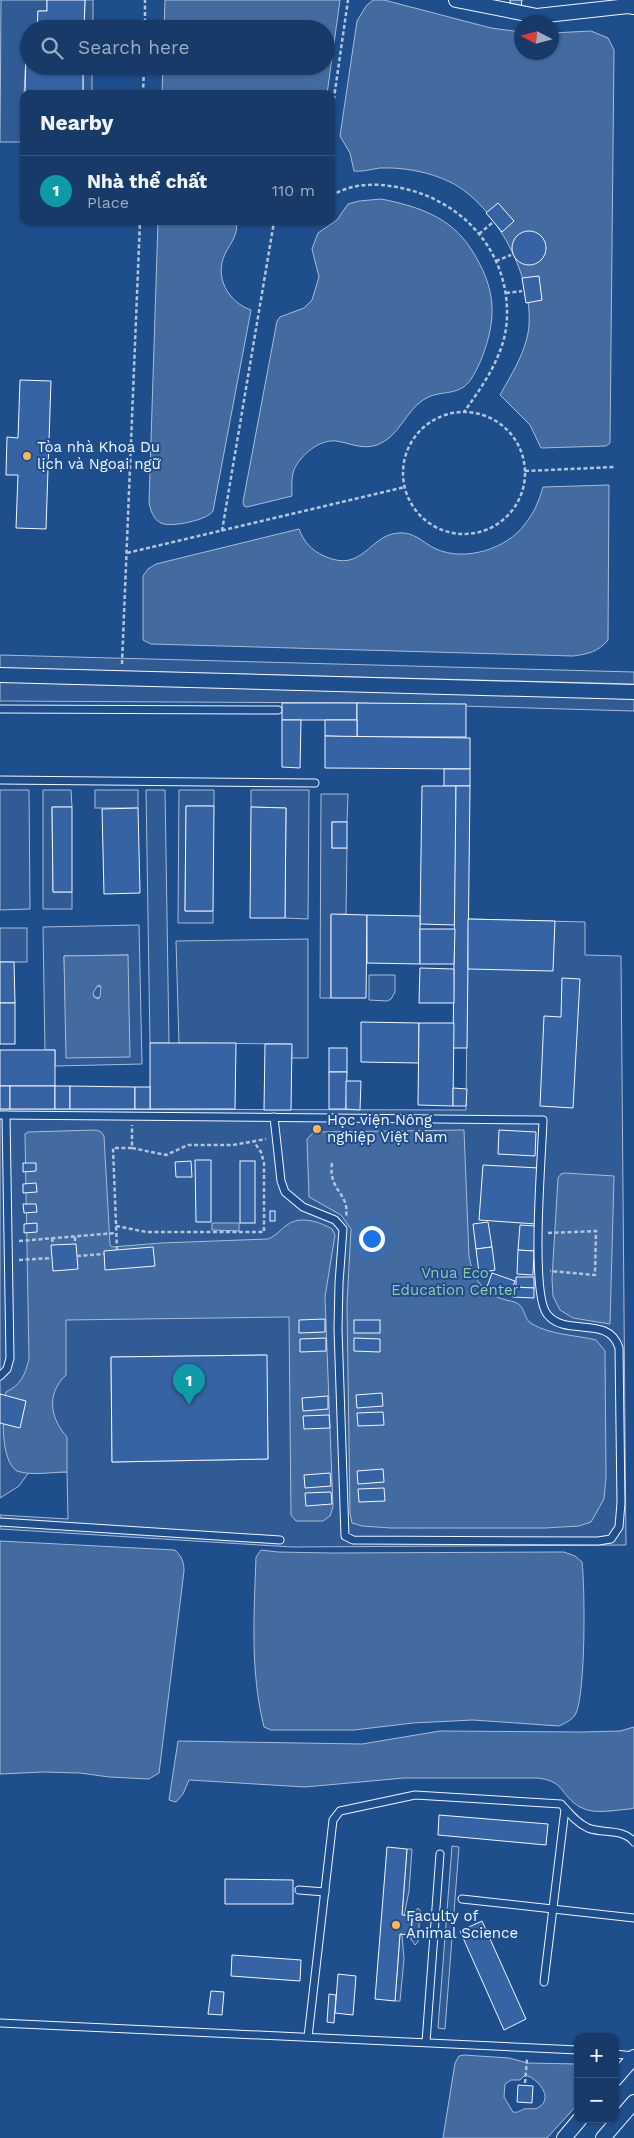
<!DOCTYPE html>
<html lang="en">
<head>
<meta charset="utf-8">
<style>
	body { margin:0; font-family:"Work Sans",sans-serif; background:#244571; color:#f1f3f6 }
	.controls { position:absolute; right:15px; bottom:15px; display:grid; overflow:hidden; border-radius:10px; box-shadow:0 1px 4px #0004 }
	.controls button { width:45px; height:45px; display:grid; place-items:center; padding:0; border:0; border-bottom:1px solid #36547d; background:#173a69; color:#f1f3f6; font:25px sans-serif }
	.compass { position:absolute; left:514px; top:15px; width:45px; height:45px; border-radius:50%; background:#173a69; box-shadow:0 1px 4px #0004; rotate:276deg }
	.you { position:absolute; left:371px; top:1238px; width:18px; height:18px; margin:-12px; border:4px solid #fff; border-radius:50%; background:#1a73e8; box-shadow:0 0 0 8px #1a73e833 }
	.badge { display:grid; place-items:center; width:32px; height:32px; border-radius:50%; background:#ea580c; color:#fff; font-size:16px; font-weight:700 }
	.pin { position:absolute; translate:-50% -41px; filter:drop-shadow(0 1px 2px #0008) }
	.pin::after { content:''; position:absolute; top:26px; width:18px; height:15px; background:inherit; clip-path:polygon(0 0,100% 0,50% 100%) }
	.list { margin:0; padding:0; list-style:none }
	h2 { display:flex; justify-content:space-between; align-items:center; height:65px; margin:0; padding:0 20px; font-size:21px }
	h2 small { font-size:16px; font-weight:400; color:#9eadc0 }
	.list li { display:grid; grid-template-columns:32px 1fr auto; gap:15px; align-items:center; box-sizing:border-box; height:70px; padding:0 20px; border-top:1px solid #36547d }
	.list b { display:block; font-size:19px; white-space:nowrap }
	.list p { margin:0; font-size:16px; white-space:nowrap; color:#9eadc0 }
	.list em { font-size:16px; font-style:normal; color:#9eadc0 }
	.icon { flex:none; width:28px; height:28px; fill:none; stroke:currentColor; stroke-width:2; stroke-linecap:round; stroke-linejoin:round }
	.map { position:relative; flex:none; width:634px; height:2138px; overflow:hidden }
	.search { position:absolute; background:#173a69; box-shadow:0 1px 4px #0004; left:20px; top:20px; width:315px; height:55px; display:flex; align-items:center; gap:12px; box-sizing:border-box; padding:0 18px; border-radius:28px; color:#9eadc0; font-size:19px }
	.panel { position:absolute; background:#173a69; box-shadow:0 1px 4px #0004; left:20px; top:90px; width:315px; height:135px; border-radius:10px }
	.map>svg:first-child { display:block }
</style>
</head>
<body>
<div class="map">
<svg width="634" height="2138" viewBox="0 0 634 2138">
	<rect width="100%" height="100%" fill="#1f4e8c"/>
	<g fill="#305b95" stroke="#a8bbd7" fill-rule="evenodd">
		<path d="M1,0h46v11h-9l-1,18h-8v25h-3l-2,40v48h-24z"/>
		<path d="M85,0h8v29h-9z"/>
		<rect x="83" y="66" width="9" height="28"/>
		<path d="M0,655l634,17v12l-634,-16z"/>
		<path d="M0,682l634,17v12l-277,-8 -357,-2z"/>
		<path d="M0,790h29l1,119 -30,1z"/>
		<path d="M43,790h28l1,17h-20l1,85h19v17h-29z"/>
		<rect x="95" y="790" width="43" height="18"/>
		<path d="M146,790h19l4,253h-19z"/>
		<path d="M179,790h35v16h-28l-1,105h28v12h-35z"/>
		<path d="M251,790h58l-1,129 -23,-1 1,-110 -35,-1z"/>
		<path d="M321,794h27l-1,28h-15v26h15l-1,66 -15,1v83h-11z"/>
		<path d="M468,919l117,3v33l36,1 5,589 -334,2 -292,-18v-14l68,4 -1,-47h-38l-10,14 -19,12v-389l466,1zM266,1355l2,104 -156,3 -1,-105z"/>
		<path d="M139,925l3,139 -87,2v-16h-10l-2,-123zM128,955l-61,103 -3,-102z"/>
		<rect x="0" y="928" width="27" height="34"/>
		<path d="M308,939v119h-16l-1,-14 -112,-1 -3,-102z"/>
		<path d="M369,975h26v17l-4,7 -4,2 -18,-1z"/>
		<circle cx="98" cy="992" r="5.5"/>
		<path d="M452,1846l7,1 -14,182 -7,-1z"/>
		<path d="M407,1849h5l-3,42 -5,25 -2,-1z"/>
		<path d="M418,1908l2,2 -2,32 -3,3 -4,-6v-4l2,-21z"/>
		<path d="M400,1934l2,1 2,24 -4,42h-5z"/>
	</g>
	<g fill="#446ba0" stroke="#a8bbd7" fill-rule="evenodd">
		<path d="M165,0h175l-13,94h-165l1,-28h163v-37h-162z"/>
		<path d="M373,0h11l107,28 30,4 1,20h30v-19l39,-2 17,7 6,12 -4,393 -4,3 -65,2 -11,-23 -30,-30c11,-20 24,-40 28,-62 9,-50 -32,-129 -78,-151 -20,-10 -47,-15 -70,-14 -8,1 -17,4 -26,3l-4,-18 -10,-17 17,-115 9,-15z"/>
		<path d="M381,199c36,7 70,18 90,50 25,39 27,68 10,111 -4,9 -10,23 -19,28 -12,7 -26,3 -39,12 -18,12 -24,37 -46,45 -15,5 -27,-2 -41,-4 -16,-2 -36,14 -42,29 -3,8 -2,18 -2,26l-45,11 -3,-1 -1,-4 34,-181 3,-4 24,-9 8,-8 7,-23 -7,-28 6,-16 19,-13 11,-16 11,-3z"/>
		<path d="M158,221h78c3,13 -5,21 -11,33 -11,23 3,48 26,56l-38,201c-5,9 -43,17 -52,12 -8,-4 -10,-12 -12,-20z"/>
		<path d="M609,485l-1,155c-10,12 -20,14 -35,16l-422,-12 -8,-4v-64l5,-7 8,-5 143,-35c5,13 12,21 25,27 39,18 45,-21 74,-23 16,-2 25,10 38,16 29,13 71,0 89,-25 9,-11 14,-23 18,-37z"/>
		<path d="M128,955l2,102 -64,1 -2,-102zM98,985l3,1 -1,11 -2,2 -4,-2 -1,-4z"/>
		<path d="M96,1130l5,2 3,4 6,109 2,2 49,-4 107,-4c9,-4 12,-9 19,-14 13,-10 33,-3 45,4l3,6 -10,62 8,210 -3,9 -7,5h-27l-5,-6 -2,-198 -223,3v55c-20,19 -16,43 1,62v35c-15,0 -36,4 -50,-1 -17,-11 -15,-57 -11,-79 15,-7 19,-17 23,-33l-4,-225 3,-2z"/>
		<path d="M464,1130l5,126c3,17 9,31 26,40 7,4 15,4 22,7 9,5 6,16 15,21 19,11 44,11 64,16l9,11 1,126 -2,22 -13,23 -12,4 -34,2h-154l-29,-2 -10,-3 -2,-10 -3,-209 4,-75 -10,-14 -32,-18 -2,-58 7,-7z"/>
		<path d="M565,1173l49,3 -4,148 -37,-6 -13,-8 -7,-14 -1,-17 6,-101 3,-4z"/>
		<path d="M212,1223h27v8l-27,-1z"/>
		<path d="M0,1541l175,9c7,7 9,12 9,21l-25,202 -10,6 -40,-2 -29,-4 -37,-1 -43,2z"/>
		<path d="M261,1550l17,2 53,1 233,-1 11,4 7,6c3,24 4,135 -7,153 -4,6 -10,8 -16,11l-86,-6 -60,3 -59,7h-83l-7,-3c-14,-56 -10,-113 -8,-170z"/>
		<path d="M634,1727v81l-4,1c-16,1 -36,6 -50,-2 -21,-12 -14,-26 -43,-29h-133l-99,9 -116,-7 -6,14 -7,8 -7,-2 9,-59 184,3 78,-13 142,1 38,-1z"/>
		<path d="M464,2055l45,3 19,5 50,1v40l-31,34h-104l12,-75 4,-7zM525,2075c13,3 29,23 14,32 -4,3 -10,1 -15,2 -5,2 -6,4 -11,3l-9,-15 1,-13 6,-4h9z"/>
	</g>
	<g fill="#3563a3" stroke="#f2f6ff">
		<path d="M47,0h38l-1,29h-47l1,-18h9z"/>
		<path d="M510,0h12l-1,7 -11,-2z"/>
		<path d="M26,54h3v12h54v28h-58z"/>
		<path d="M498,203l16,18 -12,11 -16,-19z"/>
		<circle cx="529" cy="248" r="17"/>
		<path d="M539,276l3,24 -16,3 -4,-25z"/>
		<path d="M20,380l31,1 -5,148 -30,-1 2,-53h-12l1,-38 11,1z"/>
		<rect x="282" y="703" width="75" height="17"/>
		<path d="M357,703l109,1v33h-109z"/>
		<path d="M282,720h19l-1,48 -18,-1z"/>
		<path d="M325,720h32v17l-32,-1z"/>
		<path d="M325,736l145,2v31l-145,-1z"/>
		<rect x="444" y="769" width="26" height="17"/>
		<path d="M422,786h34l-1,139 -35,-1z"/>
		<path d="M456,786h14l-3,262h-14z"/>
		<path d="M186,806h28l-1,105h-28z"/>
		<path d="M52,807h20v85h-19z"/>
		<path d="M251,807l35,1 -1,110h-35z"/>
		<path d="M138,808l2,85 -36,1 -2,-85z"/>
		<rect x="332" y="822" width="15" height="26"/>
		<path d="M331,914l36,1 -1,83h-35z"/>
		<path d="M367,915l53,1v48l-53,-1z"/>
		<path d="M468,919l87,2 -2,50 -85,-2z"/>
		<path d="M420,929h35l-1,35h-34z"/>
		<path d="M0,962h14l1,41h-15z"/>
		<path d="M420,968l34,1v34h-35z"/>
		<path d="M562,978l18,1 -7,129 -33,-2 4,-90 17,1z"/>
		<rect x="0" y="1003" width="15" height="41"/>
		<path d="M361,1022l58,1v40l-58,-1z"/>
		<path d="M419,1023h35l-1,83 -35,-1z"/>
		<path d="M150,1043h86l-1,66h-85z"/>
		<path d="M265,1044h27l-1,66h-27z"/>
		<rect x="329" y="1048" width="18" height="24"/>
		<rect x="0" y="1050" width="55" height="36"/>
		<path d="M329,1072h18l-1,37h-17z"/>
		<path d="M346,1081h15l-1,29 -14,-1z"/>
		<rect x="0" y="1086" width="10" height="23"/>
		<rect x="10" y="1086" width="45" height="23"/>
		<rect x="55" y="1086" width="15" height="23"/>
		<path d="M70,1086l65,1v22h-65z"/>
		<rect x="135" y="1087" width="15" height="22"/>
		<path d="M453,1088l14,1 -1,17h-13z"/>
		<path d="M499,1130l37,2 -1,24 -37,-2z"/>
		<path d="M195,1160h16v62h-15z"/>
		<path d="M191,1161l1,16h-16l-1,-15z"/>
		<rect x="240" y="1161" width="15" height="62"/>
		<path d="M23,1163h13v8l-13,1z"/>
		<path d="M483,1165l56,3 -3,56 -57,-4z"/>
		<path d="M36,1183l1,9 -14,1v-9z"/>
		<path d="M23,1204h13l1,8 -13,1z"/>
		<rect x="270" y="1211" width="5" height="10"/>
		<path d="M488,1222l4,25 -16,2 -3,-25z"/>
		<path d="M37,1223v9l-13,1v-9z"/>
		<path d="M520,1225l16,1 -2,25 -16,-1z"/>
		<path d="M76,1244l2,25 -25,2 -2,-26z"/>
		<path d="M153,1247l2,19 -50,4 -1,-19z"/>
		<path d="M492,1247l3,23 -16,3 -3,-24z"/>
		<path d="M518,1250l16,1 -1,24 -16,-1z"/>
		<path d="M492,1273l23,8 -5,14 -23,-8z"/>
		<path d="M516,1277h18v11l-18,-1z"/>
		<path d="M513,1287l21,1v10l-21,-1z"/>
		<path d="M325,1319v13l-26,1v-13z"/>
		<rect x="354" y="1320" width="26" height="13"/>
		<path d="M326,1338v13l-26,1v-13z"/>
		<path d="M354,1338l26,1v13l-26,-1z"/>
		<path d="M267,1355l1,104 -156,3 -1,-105z"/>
		<path d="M382,1393l1,13 -26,2 -1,-13z"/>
		<path d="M0,1394l26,7 -6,27 -20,-5z"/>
		<path d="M328,1396v13l-25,2 -1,-13z"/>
		<path d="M383,1412l1,13 -26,1 -1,-13z"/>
		<path d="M329,1415l1,13 -26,1 -1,-13z"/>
		<path d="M383,1469l1,13 -26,2 -1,-13z"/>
		<path d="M330,1473l1,13 -26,2 -1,-13z"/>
		<path d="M384,1488l1,13 -26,1 -1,-13z"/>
		<path d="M331,1492l1,12 -26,2 -1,-13z"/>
		<path d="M439,1815l109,9 -2,21 -108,-10z"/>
		<path d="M387,1847l20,2 -5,66 10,1 -1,19 -11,-1 -5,67 -20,-2z"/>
		<path d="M225,1879l68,1v24h-68z"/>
		<path d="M482,1921l44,98 -22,11 -44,-99z"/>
		<path d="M232,1955l69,5 -1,21 -69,-5z"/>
		<path d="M338,1974l18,2 -3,39 -18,-2z"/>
		<path d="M211,1991l13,1 -2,23 -14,-1z"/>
		<path d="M329,1994l7,1 -2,28 -7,-1z"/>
		<path d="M518,2085l15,1 -1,17 -15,-1z"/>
	</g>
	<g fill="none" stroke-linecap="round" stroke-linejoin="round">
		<g stroke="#f2f6ff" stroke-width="9">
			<g id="service">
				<path d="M0,709l278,1"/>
				<path d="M0,780l315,3"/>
				<path d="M0,1115l543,5c-1,35 -13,172 4,194 18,24 62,0 72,34l2,155 -2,24 -8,12 -13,2 -245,-1 -8,-4 -7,-207 1,-46 4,-54 -8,-9 -32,-13 -18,-15 -4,-11 -7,-64"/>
				<path d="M0,1376l7,-7 3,-11 -4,-243"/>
				<path d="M0,1522l280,18"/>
				<path d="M299,1890l26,2"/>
				<path d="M462,1899l172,19"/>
				<path d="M544,1982l21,-173"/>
				<path d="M0,2023l578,27"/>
				<path d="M308,2037l25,-217 7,-9 75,-16 146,9c8,9 16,19 27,24 15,6 35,0 46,14"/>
				<path d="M426,2042l14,-188"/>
				<path d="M615,2054l19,2"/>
			</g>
		</g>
		<g stroke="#f2f6ff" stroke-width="16">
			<g id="minor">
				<path d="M456,0l81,16 91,-10 6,1"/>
				<path d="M0,675l634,17"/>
				<path d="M615,2079l19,-22"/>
				<path d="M564,2138l16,-19"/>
				<path d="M603,2138l31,-36"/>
			</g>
		</g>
		<g stroke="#b3c4dc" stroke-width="2.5" stroke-dasharray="4 2.5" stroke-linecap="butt">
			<path d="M145,29v-29"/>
			<path d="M143,94l1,-28"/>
			<path d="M331,119l17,-119"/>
			<path d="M331,196c17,-11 39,-13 59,-10 67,9 119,61 117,131 -1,36 -23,67 -43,95"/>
			<path d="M270,221l8,2 17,-2"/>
			<path d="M479,234l13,-11"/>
			<path d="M496,261l15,-6"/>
			<path d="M506,293l16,-2"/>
			<circle cx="464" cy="473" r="61"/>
			<path d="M525,471l90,-4"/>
			<path d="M222,531l52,-309"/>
			<path d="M127,553l278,-66"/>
			<path d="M122,664l18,-443"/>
			<path d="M132,1148l34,7 22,-10h45l33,-6"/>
			<path d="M332,1163c-4,29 18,29 14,54"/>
			<path d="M116,1226l31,6h117v-69l-3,-11 -7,-10"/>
			<path d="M548,1233l48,-2 -1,44 -45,-4"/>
			<path d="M75,1237v7"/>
			<path d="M52,1238l1,7"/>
			<path d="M19,1241l97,-8"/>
			<path d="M117,1250l-4,-102h19v-23"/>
			<path d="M77,1256l27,-2"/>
			<path d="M19,1260l33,-2"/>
			<path d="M525,2083l2,-24"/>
		</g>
		<use href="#service" stroke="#1f4e8c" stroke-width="7"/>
		<use href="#minor" stroke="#1f4e8c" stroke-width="14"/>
	</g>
	<g fill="#ffb74d" stroke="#1f4e8c" stroke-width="2">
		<circle cx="27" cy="456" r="5"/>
		<circle cx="317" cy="1129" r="5"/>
		<circle cx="396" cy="1925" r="5"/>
	</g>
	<g text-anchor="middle" stroke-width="4" stroke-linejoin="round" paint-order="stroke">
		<g font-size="15" fill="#f2f6ff" stroke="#1f4e8c" text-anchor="start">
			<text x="37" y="452">Tòa nhà Khoa Du<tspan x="37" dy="17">lịch và Ngoại ngữ</tspan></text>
			<text x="327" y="1125">Học viện Nông<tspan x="327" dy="17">nghiệp Việt Nam</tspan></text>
			<text x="406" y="1921">Faculty of<tspan x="406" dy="17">Animal Science</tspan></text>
		</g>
		<g font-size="15" fill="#97c8a6" stroke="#1f4e8c">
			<text x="455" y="1278">Vnua Eco<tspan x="455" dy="17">Education Center</tspan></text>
		</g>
	</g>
</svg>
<div class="controls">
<button>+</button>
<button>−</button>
</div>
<svg class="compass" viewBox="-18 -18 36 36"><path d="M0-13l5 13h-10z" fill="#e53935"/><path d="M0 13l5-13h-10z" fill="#9eadc0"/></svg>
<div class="you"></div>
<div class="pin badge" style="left:189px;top:1405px;background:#0f9aa8">1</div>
<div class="search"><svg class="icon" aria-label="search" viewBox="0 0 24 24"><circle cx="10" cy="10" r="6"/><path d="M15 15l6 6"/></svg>Search here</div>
<section class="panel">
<h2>Nearby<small></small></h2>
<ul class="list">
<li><span class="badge" style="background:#0f9aa8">1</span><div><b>Nhà thể chất</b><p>Place</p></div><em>110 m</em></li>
</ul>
</section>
</div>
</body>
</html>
